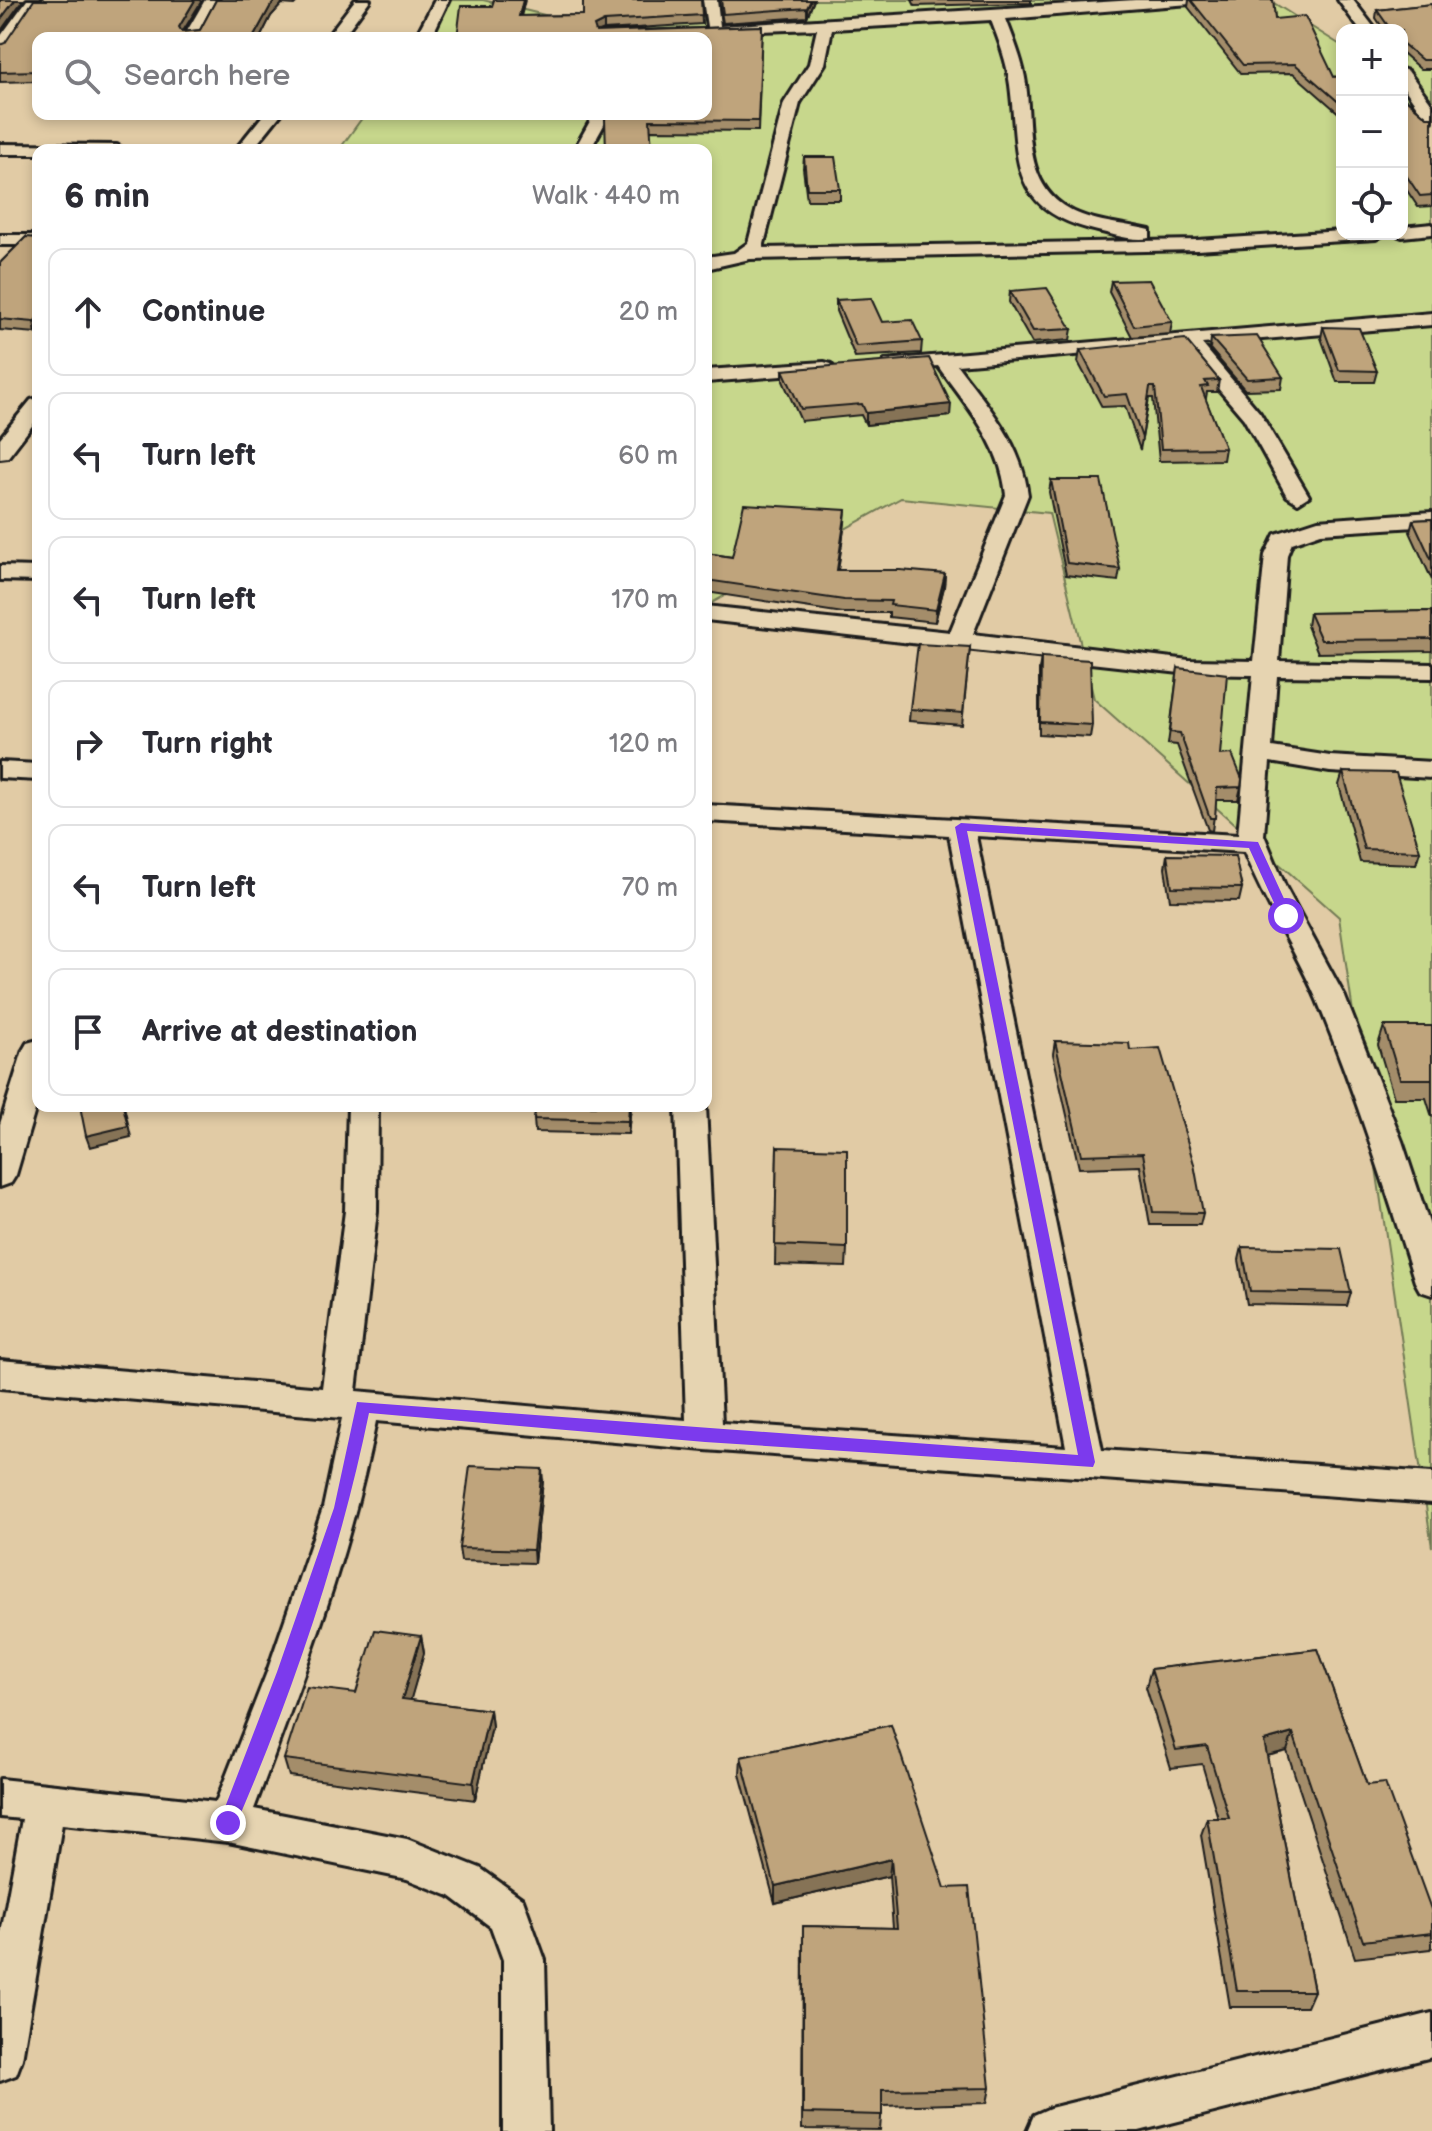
<!DOCTYPE html>
<html lang="en">
<head>
<meta charset="utf-8">
<style>
	body { margin:0; font-family:"Balsamiq Sans",sans-serif; background:#f2f2f3; color:#2b2b33 }
	.controls { position:absolute; right:24px; top:24px; display:grid; overflow:hidden; border-radius:16px; box-shadow:0 4px 12px #0003 }
	.controls button { width:72px; height:72px; display:grid; place-items:center; padding:0; border:0; border-bottom:2px solid #e1e1e2; background:#fff; color:#2b2b33; font:40px sans-serif }
	.stop { position:absolute; width:24px; height:24px; margin:-18px; border:6px solid #7c3aed; border-radius:50%; background:#fff }
	.stop.end { background:#7c3aed; border-color:#fff; box-shadow:0 2px 8px #0008 }
	.list { margin:0; padding:0; list-style:none }
	h2 { display:flex; justify-content:space-between; align-items:center; height:104px; margin:0; padding:0 32px; font-size:34px }
	h2 small { font-size:26px; font-weight:400; color:#7c7c81 }
	.list li { display:grid; grid-template-columns:52px 1fr auto; gap:24px; align-items:center; box-sizing:border-box; height:128px; margin:0 16px 16px; padding:0 16px; border:2px solid #e1e1e2; border-radius:16px }
	.list b { display:block; font-size:30px; white-space:nowrap }
	.list em { font-size:26px; font-style:normal; color:#7c7c81 }
	.icon { flex:none; width:44px; height:44px; fill:none; stroke:currentColor; stroke-width:2; stroke-linecap:round; stroke-linejoin:round }
	.map { position:relative; flex:none; width:1432px; height:2131px; overflow:hidden }
	.search { position:absolute; background:#fff; box-shadow:0 4px 12px #0003; left:32px; top:32px; width:680px; height:88px; display:flex; align-items:center; gap:20px; box-sizing:border-box; padding:0 28px; border-radius:16px; color:#7c7c81; font-size:30px }
	.panel { position:absolute; background:#fff; box-shadow:0 4px 12px #0003; left:32px; top:144px; width:680px; height:968px; border-radius:16px }
	.map>svg:first-child { display:block }
</style>
</head>
<body>
<div class="map">
<svg width="1432" height="2131" viewBox="0 0 1432 2131">
	<rect width="100%" height="100%" fill="#e1cba5"/>
	<filter id="ink" filterUnits="userSpaceOnUse"><feTurbulence type="fractalNoise" baseFrequency=".0125" numOctaves="2"/><feDisplacementMap in="SourceGraphic" scale="16" xChannelSelector="R" yChannelSelector="G"/><feConvolveMatrix kernelMatrix="1 2 1 2 8 2 1 2 1" color-interpolation-filters="sRGB"/></filter>
	<g filter="url(#ink)">
		<path fill="#c7d78c" stroke="#727a54" stroke-width="2" d="M445,0h38l82,20 167,-4 30,-16h507l73,46v188h60v-180l30,-7v1500l-93,-630 -245,-218 -45,-186 -148,-15 -195,108v-456h-367l26,-36h341v-76h-287z"/>
		<g fill="none" stroke-linecap="round" stroke-linejoin="round">
			<g stroke="#1c1c1c" stroke-width="6">
				<g id="street">
					<path d="M27,0h14l-36,51 -5,2v-16z"/>
					<path d="M205,0h14l-20,38h-16z"/>
					<path d="M355,0h15l-28,38h-16z"/>
					<path d="M435,0h14l-18,38h-16z"/>
					<path d="M703,0h14l3,26 415,-26h62l-7,4 -184,15c8,21 17,43 20,65 6,44 -3,98 41,124 25,15 56,15 83,22v8c-17,4 -42,-5 -60,-9 -84,-22 -71,-75 -80,-144 -3,-23 -11,-44 -19,-65l-159,9 -7,35 -25,39 -37,145 434,-8 145,-9v3h43l-9,5 -179,11 -447,9 -44,10v-12l28,-4 14,-10 36,-140 25,-39 8,-35 -109,4z"/>
					<path d="M1338,0h15l23,30h-16z"/>
					<path d="M1402,69l6,2 24,33v17l-6,-2 -24,-34z"/>
					<path d="M264,114h17l-29,36h-17z"/>
					<path d="M594,114h16l-20,36h-16z"/>
					<path d="M0,144l117,1 8,5h-87v4h-38z"/>
					<path d="M1432,224v10l-30,3 -8,-3h8v-7z"/>
					<rect x="0" y="235" width="38" height="10"/>
					<path d="M1432,313v12l-230,19 58,69 49,83 -11,7 -11,-7 -43,-77 -62,-73 -225,19c30,40 65,78 71,130l-55,139 216,26 65,1 11,-106 10,-21 43,-14 114,-8v14l-111,7 -29,10 -5,12 -8,106 153,3v14l-155,-2 -5,71 58,9 102,6v16l-102,-6 -60,-10 -6,73 22,53 59,109 57,144 30,91v63l-12,-4 -5,-9c-30,-95 -60,-190 -98,-282 -22,-51 -53,-97 -73,-148l-268,-16 126,614 330,23v30l-727,-53 -329,-29c-26,135 -74,260 -122,388l153,30 73,29 43,31 22,61 4,171h-46v-171l-12,-33 -41,-31 -43,-17 -179,-37 -166,-18 -40,235 -6,16 -16,6v-142l22,-120 -22,-2v-38l216,23 51,-130 56,-164 19,-90 -342,-30v-28l322,28 23,-177 3,-105h30l-1,105 -21,180 330,29 -10,-314h30l16,317 344,24 -117,-612 -243,-14v-16l532,30 15,-160 -64,-1 -483,-54v-14l244,26 56,-137c-5,-52 -39,-88 -68,-129l-46,4 -7,-2 -3,-4 3,-4z"/>
					<path d="M824,362l7,2 3,4 -3,4 -125,10v-12z"/>
					<path d="M38,398v20l-30,39 -8,1v-20l31,-38z"/>
					<path d="M0,566l38,1v14l-38,-1z"/>
					<path d="M0,762l38,2v16l-38,-2z"/>
					<path d="M38,1040v60l-22,75 -5,8 -11,4v-63l23,-74 4,-7z"/>
					<path d="M1432,2013v44l-293,74h-112l7,-16 16,-7z"/>
				</g>
			</g>
			<use href="#street" fill="#e6d4b1" fill-rule="evenodd"/>
		</g>
		<g fill="#a48d6b" stroke="#1c1c1c" stroke-width="2">
			<path d="M216,0h83l-5,5 -12,-1 -11,12 -11,22h-222v43l-38,1v-37l201,-43 -18,30 17,-2z"/>
			<path d="M701,0l1,24 -98,6 -3,1 161,-5 -4,105 -107,-1 -45,20 100,-112h-249l65,-22 61,-1z"/>
			<path d="M719,0h95l-7,17 -84,6z"/>
			<path d="M912,0h119v3l-116,3z"/>
			<path d="M1189,0h84l2,19 59,58 8,-1v40l-49,-43 -52,1 -53,-67z"/>
			<path d="M1432,4v65h-12l-18,-16v-23h-18l-8,-12 1,-8z"/>
			<path d="M1402,96l25,21h5v89l-14,1 -16,-24z"/>
			<path d="M198,114h30l-1,2z"/>
			<path d="M1341,129h1v16l-3,-6z"/>
			<path d="M804,157l36,32v11h-33l-4,-32z"/>
			<path d="M26,237l10,96 -36,-3v-67z"/>
			<path d="M1111,281l61,41 -2,12 -38,3 -23,-45z"/>
			<path d="M1010,291l62,38 -2,11 -38,3 -23,-41z"/>
			<path d="M836,300l86,41 -1,12 -66,4 -19,-46z"/>
			<path d="M1323,327l54,44 -3,11h-37l-16,-44z"/>
			<path d="M1211,338l72,39 -2,12 -36,1 -35,-41z"/>
			<path d="M1080,350l139,30 -2,12h-10l-1,6h-1l20,50 -2,12 -64,1 -6,-63h-4l-9,52 -15,-44 -23,1 -24,-45z"/>
			<path d="M783,370l167,46 -84,9 -5,-10 -60,6 -18,-40z"/>
			<path d="M1051,480l69,89 -2,12 -52,-6 -17,-83z"/>
			<path d="M1432,519v61l-22,-48 3,-12z"/>
			<path d="M845,522l-7,48 107,4 -1,13 -9,35 -46,-5v-4h-46l-137,-21v-39l26,4z"/>
			<path d="M1432,611v40l-114,2 -11,-27 2,-13z"/>
			<path d="M970,647l-8,78 -53,-4 1,-12z"/>
			<path d="M1041,657l51,68 -2,12 -51,-3v-64z"/>
			<path d="M1178,668l42,87 21,32 -3,13h-22l-4,31 -4,-1 -31,-85 -9,-1z"/>
			<path d="M1343,772l77,79 -4,13 -56,-2 -21,-77z"/>
			<path d="M1167,855l75,33 -3,13 -69,-1 -5,-32z"/>
			<path d="M1384,1026h48v91l-6,-19h-32l-16,-53z"/>
			<path d="M1055,1041l75,9 73,163 -3,12h-50l-10,-59 -61,2 -26,-114z"/>
			<path d="M536,1106h95l-3,28 -93,-2 -1,-13z"/>
			<path d="M777,1147l70,101 -1,19 -71,-2z"/>
			<path d="M1242,1247l109,46 -4,13 -100,-2 -8,-44z"/>
			<path d="M543,1481l-9,82 -73,-2 -2,-13z"/>
			<path d="M421,1636l3,17 -14,47 80,10 2,17 -17,73 -186,-24 -5,-17z"/>
			<path d="M1318,1649l49,136 65,127v35l-1,2 -76,9 -68,-207 -20,5 47,235 -7,16h-77l-29,-172 6,-17h11l-16,-54 -31,4 -25,-81 5,-18z"/>
			<path d="M891,1725l99,363 -3,15 -105,3 -2,24 -78,-1 1,-203 90,2 -4,-52 -114,27 -35,-129 1,-17z"/>
		</g>
		<g fill="#867357" stroke="#1c1c1c" stroke-width="2">
			<path d="M15,0h8l-23,32v-12z"/>
			<path d="M195,0h5l1,2 -21,34 -1,-9z"/>
			<path d="M276,0h5l1,4 -11,12 -11,22h-7l17,-31z"/>
			<path d="M523,0h2l-6,25v-9z"/>
			<path d="M811,0h3l-7,17v-9z"/>
			<path d="M604,21v9l-10,5v-9z"/>
			<path d="M38,317v14l-2,2 -2,-11z"/>
			<path d="M951,404l-1,12 -84,9v-12z"/>
			<path d="M846,510l-1,12 -9,60 1,-12z"/>
			<path d="M945,574l-1,13 -9,35 1,-12z"/>
			<path d="M124,1106l7,31 -41,10 -4,-11z"/>
			<path d="M629,1106h2l-3,28v-13z"/>
			<path d="M542,1469l1,12 -9,82 -1,-13z"/>
			<path d="M421,1636l3,17 -18,63 -4,-17z"/>
			<path d="M490,1710l2,17 -17,73 -2,-17z"/>
			<path d="M1293,1733l-6,18 -29,7 6,-17z"/>
			<path d="M891,1859l-2,17 -114,27v-17z"/>
		</g>
		<g fill="#bfa47c" stroke="#1c1c1c" stroke-width="2">
			<path d="M0,0h15l-15,20z"/>
			<path d="M34,0h161l-16,27 3,5 18,-2 16,-30h60l-6,7 -17,31h-215v33l-38,1v-27l5,-2z"/>
			<path d="M494,0h29l-4,16 64,-1v-15h118l1,15 -98,6 -10,5 2,6 166,-6 -4,95 -108,-1 2,30h-46l-1,-31 2,-5h99v-76h-249l4,-32h31z"/>
			<path d="M721,0h90l-4,8 -84,6z"/>
			<path d="M1191,0h82l2,19 30,-3 29,61 8,-1v29l-47,-41 -52,1z"/>
			<path d="M1432,4v56h-10l-20,-17v-13h-11l-14,-20z"/>
			<path d="M1402,96l25,21h5v78l-12,1 -18,-27z"/>
			<path d="M804,157h31l5,32h-33z"/>
			<path d="M26,237l12,1v79l-4,5 -34,-3v-56z"/>
			<path d="M1149,280l23,42 -38,4 -23,-45z"/>
			<path d="M1047,288l25,41 -39,2 -23,-40z"/>
			<path d="M871,298l11,24 30,-2 10,21 -66,5 -20,-46z"/>
			<path d="M1323,327l36,1 18,43 -38,-1z"/>
			<path d="M1257,336l26,41 -36,2 -36,-41z"/>
			<path d="M1185,339l34,41 -14,1 3,5 -7,1 24,61 -64,1 -6,-62h-5l-8,51 -15,-44 -23,2 -24,-46z"/>
			<path d="M929,358l22,46 -85,9 -4,-9 -61,5 -18,-39z"/>
			<path d="M1051,480h50l19,89 -53,-6z"/>
			<path d="M744,504l102,6 -9,60h63l45,4 -9,36 -46,-5 1,-4 -47,-1 -138,-20v-27l26,4z"/>
			<path d="M1432,519v42l-19,-41z"/>
			<path d="M1432,611v28l-111,1 -12,-27z"/>
			<path d="M918,644l52,3 -7,66 -53,-4z"/>
			<path d="M1041,657l49,3 2,65 -52,-3z"/>
			<path d="M1178,668l49,6 -7,81 12,-1 10,25 -1,8 -24,1 -2,30h-5l-30,-85 -10,-1z"/>
			<path d="M1343,772l53,1 24,78 -56,-2z"/>
			<path d="M1167,855l68,1 7,32 -70,-1z"/>
			<path d="M1384,1026h48v53h-32z"/>
			<path d="M1055,1041l74,2 1,7 30,-2 34,116 9,49 -50,-1 -10,-59 -62,2z"/>
			<path d="M80,1106h43l5,20 -42,10z"/>
			<path d="M536,1106h93l-1,15 -94,-2z"/>
			<path d="M777,1147l70,2v99l-72,-3z"/>
			<path d="M1242,1247l99,2 10,44 -101,-2z"/>
			<path d="M470,1466l72,3 -9,81 -74,-2z"/>
			<path d="M375,1630l46,6 -19,63 88,11 -17,73 -189,-24 23,-72 49,6z"/>
			<path d="M1318,1649l49,136 18,-2 47,129v21l-69,8 -70,-208 -29,8 50,250h-77l-30,-173h22l-22,-72 -31,4 -25,-81z"/>
			<path d="M891,1725l54,163 24,-1 21,201 -108,2v25l-79,-2v-187l94,2 -6,-69 -116,27 -34,-129z"/>
		</g>
	</g>
	<path fill="#7c3aed" d="M961,823l297,19 34,74 -6,3 -6,-3 -31,-68 -282,-17 128,631 -2,5 -388,-25 -336,-29c-29,141 -77,283 -135,416h-12l-3,-6 58,-151 57,-164 23,-106 721,53 -123,-628z"/>
</svg>
<div class="controls">
<button>+</button>
<button>−</button>
<button><svg class="icon" aria-label="locate" viewBox="0 0 24 24"><circle cx="12" cy="12" r="6"/><path d="M12 2v4M12 18v4M2 12h4M18 12h4"/></svg></button>
</div>
<div class="stop" style="left:1286px;top:916px"></div>
<div class="stop end" style="left:228px;top:1823px"></div>
<div class="search"><svg class="icon" aria-label="search" viewBox="0 0 24 24"><circle cx="10" cy="10" r="6"/><path d="M15 15l6 6"/></svg>Search here</div>
<section class="panel">
<h2>6 min<small>Walk · 440 m</small></h2>
<ul class="list">
<li><svg class="icon" aria-label="ahead" viewBox="0 0 24 24"><path d="M12 20V5M6 11l6-6 6 6"/></svg><div><b>Continue</b></div><em>20 m</em></li>
<li><svg class="icon" aria-label="left" viewBox="0 0 24 24"><path d="M17 20v-9H6M10 6l-5 5 5 5"/></svg><div><b>Turn left</b></div><em>60 m</em></li>
<li><svg class="icon" aria-label="left" viewBox="0 0 24 24"><path d="M17 20v-9H6M10 6l-5 5 5 5"/></svg><div><b>Turn left</b></div><em>170 m</em></li>
<li><svg class="icon" aria-label="right" viewBox="0 0 24 24"><path d="M7 20v-9h11M14 6l5 5-5 5"/></svg><div><b>Turn right</b></div><em>120 m</em></li>
<li><svg class="icon" aria-label="left" viewBox="0 0 24 24"><path d="M17 20v-9H6M10 6l-5 5 5 5"/></svg><div><b>Turn left</b></div><em>70 m</em></li>
<li><svg class="icon" aria-label="arrive" viewBox="0 0 24 24"><path d="M6 21V4h12l-3 4 3 4H6"/></svg><div><b>Arrive at destination</b></div></li>
</ul>
</section>
</div>
</body>
</html>
